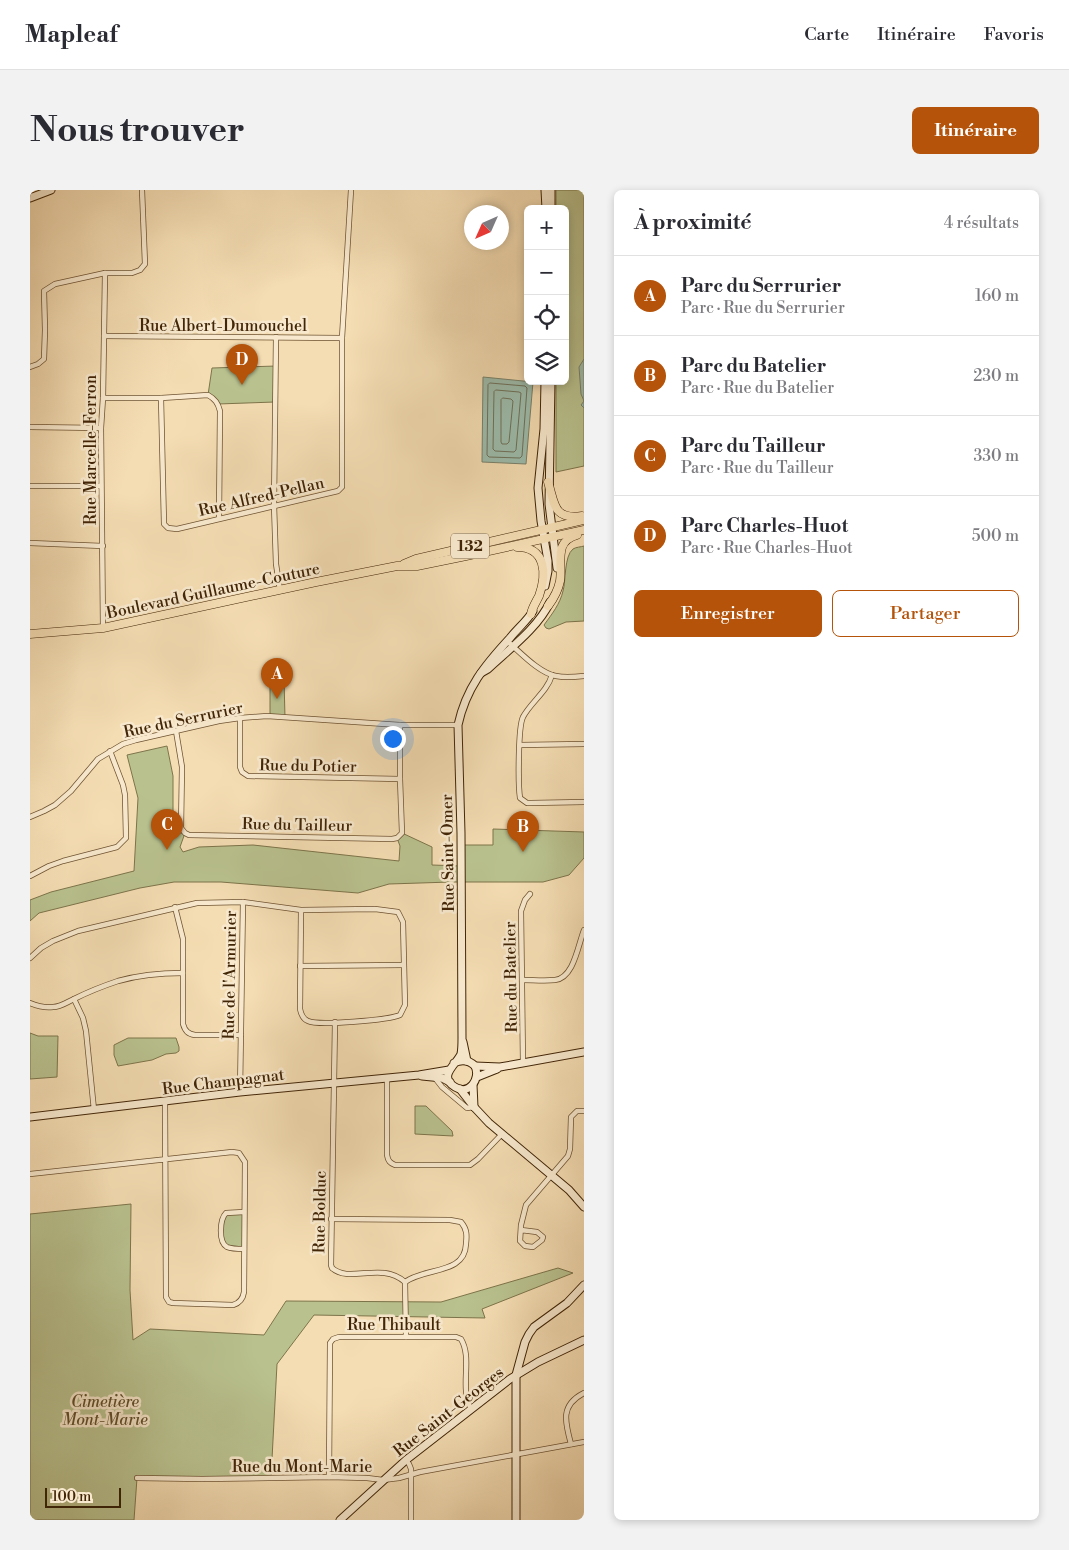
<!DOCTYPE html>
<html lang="fr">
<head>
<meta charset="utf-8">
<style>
	body { margin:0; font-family:"Libre Bodoni",serif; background:#f2f2f3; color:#2b2b33 }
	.controls { position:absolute; right:15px; top:15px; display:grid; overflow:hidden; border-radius:8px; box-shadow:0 2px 8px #0003 }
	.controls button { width:45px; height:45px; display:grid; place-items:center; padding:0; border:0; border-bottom:1px solid #e1e1e2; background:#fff; color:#2b2b33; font:25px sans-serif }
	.compass { position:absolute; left:434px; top:15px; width:45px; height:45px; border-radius:50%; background:#fff; box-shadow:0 2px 8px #0003; rotate:225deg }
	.scale { position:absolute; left:15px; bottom:12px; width:76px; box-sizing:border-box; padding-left:5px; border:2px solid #412507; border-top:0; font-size:14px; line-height:18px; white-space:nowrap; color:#412507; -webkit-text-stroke:4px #f8e9ce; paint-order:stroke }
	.you { position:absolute; left:362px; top:548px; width:18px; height:18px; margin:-12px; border:4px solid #fff; border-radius:50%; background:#1a73e8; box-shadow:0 0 0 8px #1a73e833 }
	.badge { display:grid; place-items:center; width:32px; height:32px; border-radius:50%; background:#b45309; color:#fff; font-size:16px; font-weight:700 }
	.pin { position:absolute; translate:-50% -41px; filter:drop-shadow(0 1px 2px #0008) }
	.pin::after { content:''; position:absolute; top:26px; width:18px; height:15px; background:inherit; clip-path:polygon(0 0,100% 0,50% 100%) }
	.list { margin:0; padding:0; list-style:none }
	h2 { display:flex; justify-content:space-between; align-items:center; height:65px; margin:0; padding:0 20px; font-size:21px }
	h2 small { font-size:16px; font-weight:400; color:#7c7c81 }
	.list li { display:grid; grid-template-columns:32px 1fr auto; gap:15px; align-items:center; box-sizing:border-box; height:80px; padding:0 20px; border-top:1px solid #e1e1e2 }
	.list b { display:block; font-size:19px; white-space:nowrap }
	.list p { margin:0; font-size:16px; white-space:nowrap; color:#7c7c81 }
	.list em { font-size:16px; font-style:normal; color:#7c7c81 }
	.actions { display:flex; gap:10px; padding:15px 20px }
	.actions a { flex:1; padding:11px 0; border:1px solid #b45309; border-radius:8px; text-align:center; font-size:18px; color:#b45309 }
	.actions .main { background:#b45309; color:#fff }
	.icon { flex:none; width:28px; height:28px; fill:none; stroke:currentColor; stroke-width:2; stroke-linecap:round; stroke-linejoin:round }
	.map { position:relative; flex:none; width:554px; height:1330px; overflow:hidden; border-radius:8px }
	header { display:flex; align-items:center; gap:30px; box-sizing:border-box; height:70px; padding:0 25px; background:#fff; border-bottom:1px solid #e1e1e2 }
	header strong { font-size:24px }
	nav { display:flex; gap:28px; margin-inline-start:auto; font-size:18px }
	.intro { display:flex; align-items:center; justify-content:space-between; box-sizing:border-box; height:120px; padding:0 30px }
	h1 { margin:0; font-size:35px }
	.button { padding:12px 22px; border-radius:8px; background:#b45309; color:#fff; font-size:18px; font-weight:700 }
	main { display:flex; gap:30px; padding:0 30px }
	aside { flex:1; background:#fff; border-radius:8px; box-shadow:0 2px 8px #0003 }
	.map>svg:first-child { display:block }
</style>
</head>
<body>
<header>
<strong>Mapleaf</strong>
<nav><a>Carte</a><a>Itinéraire</a><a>Favoris</a></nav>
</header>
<div class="intro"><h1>Nous trouver</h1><a class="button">Itinéraire</a></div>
<main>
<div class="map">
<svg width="554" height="1330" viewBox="0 0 554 1330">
	<rect width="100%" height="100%" fill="#f5ddb3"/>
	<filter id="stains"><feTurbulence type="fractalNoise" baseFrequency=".004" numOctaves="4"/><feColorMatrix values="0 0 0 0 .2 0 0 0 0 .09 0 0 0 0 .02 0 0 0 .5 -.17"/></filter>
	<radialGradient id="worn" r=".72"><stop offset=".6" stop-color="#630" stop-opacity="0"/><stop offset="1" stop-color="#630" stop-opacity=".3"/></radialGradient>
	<g fill="#b9c28f" stroke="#7d744b">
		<path d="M526,0h28v276l-28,6v-91h9v-172h-9z"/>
		<path d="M246,176l-1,36 -57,2 -10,-9 4,-27z"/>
		<path d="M554,356v75l-18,1 -17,7 -3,-1 -2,-3c8,-11 16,-21 19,-34 3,-10 1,-35 10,-42 3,-2 8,-2 11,-3z"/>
		<path d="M254,489l1,39 -15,-1v-36z"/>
		<path d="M137,556l6,30v53l2,4h10l-5,14 3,5 16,-5 54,-2 146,16 1,-15 -3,-8 5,-5 30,14v18l29,1v-21h32v-16l91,3v26l-15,17 -26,7h-92l-62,2 -31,9 -137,-11h-47l-34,6 -101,25 -9,8v-21l21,-8 83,-21 4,-73 -11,-43z"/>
		<path d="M0,843l8,3h20l-1,41 -27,2z"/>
		<path d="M98,848h48l3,9v4l-3,2 -10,1 -14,6 -34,6 -4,-11v-10z"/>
		<path d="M385,916h11l26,25 1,5 -38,-2z"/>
		<path d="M101,1014l-1,86 3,50 17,-11 114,6 22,-34 155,1 117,-34 15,5 -91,36 3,9 -171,-3 -37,49 -6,114h-134l-3,42h-104v-306z"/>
		<path d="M214,1022v37l-20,-4 -2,-22 1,-7z"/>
	</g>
	<g fill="#9cbcac" stroke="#78806a">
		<path d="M554,169v49l-3,-3 3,-4 -3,-7 -2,-27z"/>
		<path d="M453,187l50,5 -7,82 -44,-2z"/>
	</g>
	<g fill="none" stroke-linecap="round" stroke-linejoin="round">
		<g stroke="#6e705a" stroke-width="1">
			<path d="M460,193l35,3 2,2 -5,68 -2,2 -31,-1 -2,-2 1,-70z"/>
			<path d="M466,200l23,2 2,1 -5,57 -2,2 -19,-1 -2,-2 1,-57z"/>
			<path d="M473,208l8,1 2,2 -4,41 -2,2h-5l-1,-2v-42z"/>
		</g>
		<g stroke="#6e5332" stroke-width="6">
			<g id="street">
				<path d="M74,146l238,2"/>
				<path d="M246,147l-2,168 2,59 4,26"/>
				<path d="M0,177l8,-3 6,-5 1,-29 -1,-39 11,-7 50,-11h27l8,-3 5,-6 -3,-74"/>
				<path d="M73,208h58l47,-3c7,4 10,8 12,16l-1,107"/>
				<path d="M131,208l3,126 4,4 9,1 161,-38 4,-4v-149l9,-148"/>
				<path d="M0,237l71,1"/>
				<path d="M0,296h71"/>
				<path d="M0,353l73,3"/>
				<path d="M73,438l-2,-200 2,-30 2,-125"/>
				<path d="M477,451c13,11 32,32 49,35 9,2 19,1 28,0"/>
				<path d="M522,485c-5,17 -21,27 -29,42 -5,10 -5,68 -3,81l7,5h4l53,-1"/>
				<path d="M210,528v49l2,5 6,4 152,3"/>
				<path d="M146,541l6,36 -1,61 4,5 4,2 203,4 5,-1 5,-5 -2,-54v-54"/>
				<path d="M490,555l64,-1"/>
				<path d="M0,627l14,-6 11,-6 16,-14 27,-32 25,-15 13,-4 83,-19 21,-3 27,-2 133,9h58"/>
				<path d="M0,686l19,-10 14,-5 54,-14 9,-9 -1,-43 -2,-10 -13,-34"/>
				<path d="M145,717l8,32v85c2,7 5,10 12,11h46"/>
				<path d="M0,768l11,-10 12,-7 25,-10 119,-28 46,-1 58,8 74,-1 23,3 5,10 2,83 -5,10c-11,5 -82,11 -92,6 -5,-2 -7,-7 -8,-12l1,-99"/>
				<path d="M270,776l103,-1"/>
				<path d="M493,790c10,0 22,1 32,0 19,-2 23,-35 29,-50"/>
				<path d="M44,809l9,19 3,13 8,79"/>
				<path d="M0,813c7,3 15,5 23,4 8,0 14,-5 21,-8 14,-7 29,-13 44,-18 21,-6 42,-8 65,-8"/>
				<path d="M305,832l-4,243 1,3c18,16 49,-7 73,14l1,55"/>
				<path d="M493,873l-2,-152 4,-11 5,-6"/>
				<path d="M357,888v77c1,6 3,8 8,10h75l8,-6 24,-25"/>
				<path d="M405,888l7,9 25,21 7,-1"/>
				<path d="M210,902l3,-190"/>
				<path d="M0,984l202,-22 7,1 6,9 -1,130c-1,7 -4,11 -11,13l-60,-2 -4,-1 -3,-5 -1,-195"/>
				<path d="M301,1029l119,1 11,2c6,7 6,13 5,22 -1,31 -41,23 -61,38"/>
				<path d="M491,1040l16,2 6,5 -1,3 -9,7 -8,-1 -5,-5 1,-16 5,-20 42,-49 2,-7 1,-32 6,-6h7"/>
				<path d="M214,1059c-5,0 -12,0 -17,-2 -9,-5 -7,-28 -1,-34l18,-1"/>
				<path d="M541,1254c-6,-22 -11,-39 13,-51"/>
				<path d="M376,1270l3,4 2,5v51"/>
				<path d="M299,1287l1,-134 3,-4 6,-2h117l5,2c12,20 -2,48 10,70"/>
				<path d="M107,1288l65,1 127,-2 38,1 16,2 16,-2 21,-6 164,-30"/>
			</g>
		</g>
		<g stroke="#412507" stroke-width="9">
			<g id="secondary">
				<path d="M515,0l1,19"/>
				<path d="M521,0v19"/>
				<path d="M0,8l21,-8"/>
				<path d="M521,191l-2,123 8,64"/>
				<path d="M515,396l3,-15v-10l-7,-40 -3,-33 6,-59 1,-48"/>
				<path d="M451,483l7,-4c20,-19 50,-41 62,-67"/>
				<path d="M433,852l4,19"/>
				<path d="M424,873c8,-4 15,-3 21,3 6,13 -6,30 -20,21 -18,-11 2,-23 6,-33 1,-5 1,-11 1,-16l-1,-205 -3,-108c8,-37 27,-60 52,-87 7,-9 17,-17 23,-27"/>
				<path d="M445,876l25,1 84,-15"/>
				<path d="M392,886l20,2 8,4"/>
				<path d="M447,887l20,-8"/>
				<path d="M443,895l1,22"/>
				<path d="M430,899l14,18 15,16 80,67 15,17"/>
				<path d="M0,927l210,-25 179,-17 30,-5"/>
				<path d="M310,1330l66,-60 104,-81 28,-17 46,-22"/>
				<path d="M486,1330v-145l9,-33 4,-8 5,-7 33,-24 17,-18"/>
			</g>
		</g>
		<g stroke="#412507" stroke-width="9">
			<g id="primary">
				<path d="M518,292c7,22 5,38 34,34"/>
				<path d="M487,357c29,0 30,27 22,49 -3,6 -7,12 -8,18"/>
				<path d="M374,374l12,-5 168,-39"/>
				<path d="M518,416c6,-8 10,-15 12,-25 3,-19 -7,-39 17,-46"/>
				<path d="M0,444l73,-6 213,-46 81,-16h20l49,-10 118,-26"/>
			</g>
		</g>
		<use href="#street" stroke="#f8e9ce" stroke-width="4.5"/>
		<use href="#secondary" stroke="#f8e9ce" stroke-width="7"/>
		<use href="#primary" stroke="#f5ddb3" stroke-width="8"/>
	</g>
	<g text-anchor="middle" stroke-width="5" stroke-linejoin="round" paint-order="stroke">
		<rect fill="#f8e9ce" stroke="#786043" stroke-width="1" x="421" y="343.5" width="38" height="25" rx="4"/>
		<g font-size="15" font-weight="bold" fill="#412507">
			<text x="440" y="361">132</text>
		</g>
		<g font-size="16" fill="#412507" stroke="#f8e9ce">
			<text x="193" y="141">Rue Albert-Dumouchel</text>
			<text transform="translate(60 260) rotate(-90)" y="6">Rue Marcelle-Ferron</text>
			<text transform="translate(231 306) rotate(-13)" y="6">Rue Alfred-Pellan</text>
			<text transform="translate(183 400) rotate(-12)" y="6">Boulevard Guillaume-Couture</text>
			<text transform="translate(153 529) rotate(-12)" y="6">Rue du Serrurier</text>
			<text transform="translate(278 575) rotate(1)" y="6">Rue du Potier</text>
			<text transform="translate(267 634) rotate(1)" y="6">Rue du Tailleur</text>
			<text transform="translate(417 663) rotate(-91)" y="6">Rue Saint-Omer</text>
			<text transform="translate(199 785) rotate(-89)" y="6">Rue de l'Armurier</text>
			<text transform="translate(480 787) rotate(-91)" y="6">Rue du Batelier</text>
			<text transform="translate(193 891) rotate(-7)" y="6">Rue Champagnat</text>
			<text transform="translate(289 1022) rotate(-89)" y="6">Rue Bolduc</text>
			<text x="364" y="1140">Rue Thibault</text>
			<text transform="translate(418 1221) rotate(-38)" y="6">Rue Saint-Georges</text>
			<text x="272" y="1282">Rue du Mont-Marie</text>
		</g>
		<g font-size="16" font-style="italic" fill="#5f4c29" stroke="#f8e9ce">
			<text x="75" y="1217">Cimetière<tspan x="75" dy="18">Mont-Marie</tspan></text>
		</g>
	</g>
	<rect width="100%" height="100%" filter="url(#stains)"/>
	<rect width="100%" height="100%" fill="url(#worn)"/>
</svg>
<div class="controls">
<button>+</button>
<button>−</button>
<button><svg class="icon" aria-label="locate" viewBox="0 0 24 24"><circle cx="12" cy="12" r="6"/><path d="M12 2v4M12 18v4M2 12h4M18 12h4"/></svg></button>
<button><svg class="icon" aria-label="layers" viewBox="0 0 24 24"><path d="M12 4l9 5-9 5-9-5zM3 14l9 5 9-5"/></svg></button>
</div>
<svg class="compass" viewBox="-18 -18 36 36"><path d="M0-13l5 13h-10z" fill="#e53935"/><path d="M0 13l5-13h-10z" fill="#7c7c81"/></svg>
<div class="scale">100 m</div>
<div class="you"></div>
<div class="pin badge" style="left:247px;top:509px">A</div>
<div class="pin badge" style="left:493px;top:662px">B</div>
<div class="pin badge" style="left:137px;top:660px">C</div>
<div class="pin badge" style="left:212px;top:195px">D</div>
</div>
<aside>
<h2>À proximité<small>4 résultats</small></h2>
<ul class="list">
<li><span class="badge">A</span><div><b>Parc du Serrurier</b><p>Parc · Rue du Serrurier</p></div><em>160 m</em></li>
<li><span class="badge">B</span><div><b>Parc du Batelier</b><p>Parc · Rue du Batelier</p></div><em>230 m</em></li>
<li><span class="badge">C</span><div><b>Parc du Tailleur</b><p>Parc · Rue du Tailleur</p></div><em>330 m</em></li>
<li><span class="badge">D</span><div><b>Parc Charles-Huot</b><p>Parc · Rue Charles-Huot</p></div><em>500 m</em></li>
</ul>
<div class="actions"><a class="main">Enregistrer</a><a>Partager</a></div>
</aside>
</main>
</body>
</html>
